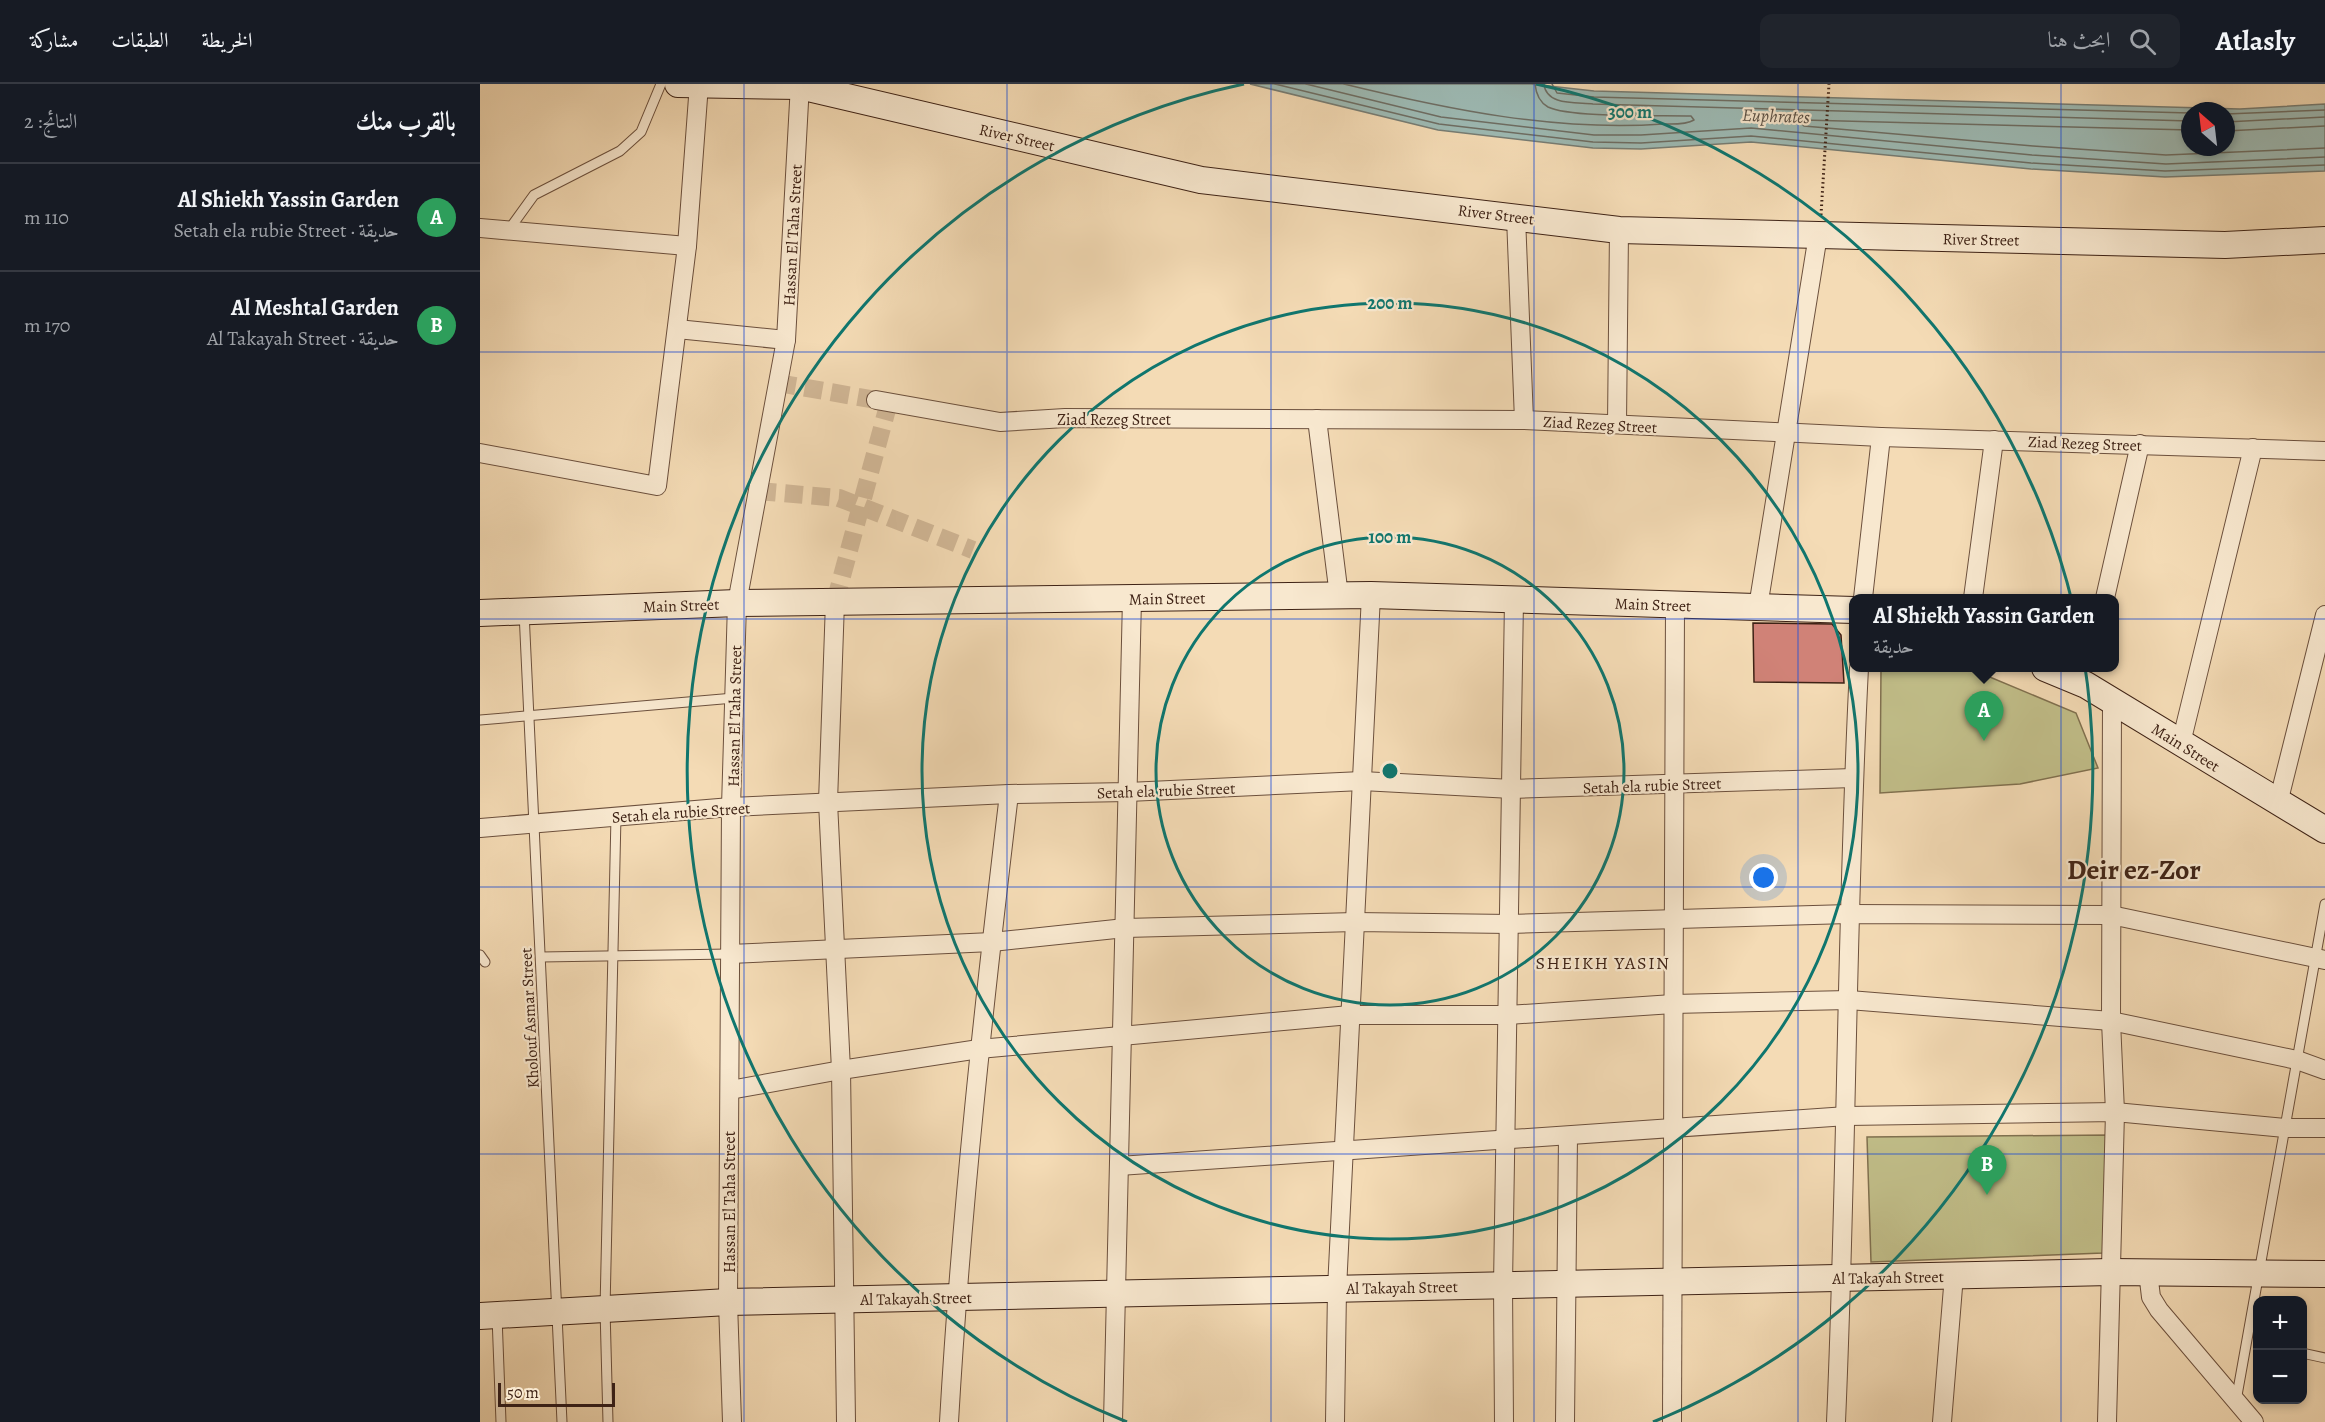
<!DOCTYPE html>
<html lang="ar">
<head>
<meta charset="utf-8">
<style>
	body { margin:0; font-family:Alegreya,Amiri,serif; background:#20242c; color:#f1f3f6; direction:rtl }
	.controls { position:absolute; right:18px; bottom:18px; display:grid; overflow:hidden; border-radius:12px; box-shadow:0 3px 9px #0003 }
	.controls button { width:54px; height:54px; display:grid; place-items:center; padding:0; border:0; border-bottom:2px solid #363941; background:#171b24; color:#f1f3f6; font:30px sans-serif }
	.compass { position:absolute; left:1701px; top:18px; width:54px; height:54px; border-radius:50%; background:#171b24; box-shadow:0 3px 9px #0003; rotate:332deg }
	.scale { position:absolute; left:18px; bottom:15px; width:117px; box-sizing:border-box; padding-left:6px; border:3px solid #3e2215; border-top:0; font-size:16px; line-height:21px; white-space:nowrap; color:#3e2215; -webkit-text-stroke:4px #f8e8cf; paint-order:stroke }
	.you { position:absolute; left:1284px; top:794px; width:21px; height:21px; margin:-15px; border:4px solid #fff; border-radius:50%; background:#1a73e8; box-shadow:0 0 0 9px #1a73e833 }
	.badge { display:grid; place-items:center; width:39px; height:39px; border-radius:50%; background:#c59692; color:#fff; font-size:20px; font-weight:700 }
	.pin { position:absolute; translate:-50% -50px; filter:drop-shadow(0 2px 3px #0008) }
	.pin::after { content:''; position:absolute; top:32px; width:21px; height:18px; background:inherit; clip-path:polygon(0 0,100% 0,50% 100%) }
	.popup { position:absolute; left:1369px; top:510px; width:270px; height:78px; box-sizing:border-box; display:grid; place-content:center; border-radius:12px; background:#171b24; filter:drop-shadow(0 2px 4px #0005); font-size:20px; white-space:nowrap; color:#9ea1a6 }
	.popup b { font-size:22px; color:#f1f3f6 }
	.popup::after { content:''; position:absolute; left:50%; top:100%; margin-left:-12px; border:12px solid transparent; border-top-color:#171b24 }
	.list { margin:0; padding:0; list-style:none }
	h2 { display:flex; justify-content:space-between; align-items:center; height:78px; margin:0; padding:0 24px; font-size:26px }
	h2 small { font-size:20px; font-weight:400; color:#9ea1a6 }
	.list li { display:grid; grid-template-columns:39px 1fr auto; gap:18px; align-items:center; box-sizing:border-box; height:108px; padding:0 24px; border-top:2px solid #363941 }
	.list b { display:block; font-size:22px; white-space:nowrap }
	.list p { margin:0; font-size:20px; white-space:nowrap; color:#9ea1a6 }
	.list em { font-size:20px; font-style:normal; color:#9ea1a6 }
	.icon { flex:none; width:33px; height:33px; fill:none; stroke:currentColor; stroke-width:2; stroke-linecap:round; stroke-linejoin:round }
	.map { position:relative; flex:none; width:1845px; height:1338px; overflow:hidden; direction:ltr }
	header { display:flex; align-items:center; gap:36px; box-sizing:border-box; height:84px; padding:0 30px; background:#171b24; border-bottom:2px solid #363941 }
	header strong { font-size:28px }
	nav { display:flex; gap:33px; margin-inline-start:auto; font-size:21px }
	.search { width:420px; height:54px; background:#20242c; display:flex; align-items:center; gap:15px; box-sizing:border-box; padding:0 21px; border-radius:12px; color:#9ea1a6; font-size:22px }
	main { display:flex }
	aside { flex:1; background:#171b24 }
	.map>svg:first-child { display:block }
</style>
</head>
<body>
<header>
<strong>Atlasly</strong>
<div class="search"><svg class="icon" aria-label="search" viewBox="0 0 24 24"><circle cx="10" cy="10" r="6"/><path d="M15 15l6 6"/></svg>ابحث هنا</div>
<nav><a>الخريطة</a><a>الطبقات</a><a>مشاركة</a></nav>
</header>
<main>
<div class="map">
<svg width="1845" height="1338" viewBox="0 0 1845 1338">
	<rect width="100%" height="100%" fill="#f4dbb5"/>
	<filter id="stains"><feTurbulence type="fractalNoise" baseFrequency=".00333" numOctaves="4"/><feColorMatrix values="0 0 0 0 .2 0 0 0 0 .09 0 0 0 0 .02 0 0 0 .5 -.17"/></filter>
	<radialGradient id="worn" r=".72"><stop offset=".6" stop-color="#630" stop-opacity="0"/><stop offset="1" stop-color="#630" stop-opacity=".3"/></radialGradient>
	<g fill="#c1be89" stroke="#80704f" stroke-width="1.5">
		<path d="M1401,584h79l25,7 91,38 22,55 -78,16 -140,9z"/>
		<path d="M1629,1051l-6,118 -232,9 -4,-125z"/>
	</g>
	<path fill="#9dbab4" stroke="#777d74" stroke-width="1.5" fill-rule="evenodd" d="M770,0h281l63,7 646,18 85,-5v67l-160,6 -134,-8 -280,-27 -110,7 -48,-1 -155,-18zM1710,27h36v36h-36z"/>
	<g fill="none" stroke-linecap="round" stroke-linejoin="round">
		<g stroke="#6e6e64" stroke-width="1.5">
			<path d="M795,0l164,40 154,18 48,1 110,-7 280,27 134,8 160,-6"/>
			<path d="M826,0l135,33 153,18h47l110,-7 281,27 134,9 159,-7"/>
			<path d="M864,0c102,25 213,48 319,40 9,0 23,1 31,-4l-3,-4c-29,-1 -121,2 -143,-9 -9,-5 -12,-13 -13,-23"/>
			<path d="M1064,0c2,22 33,18 49,20l597,17"/>
			<path d="M1072,0l5,9 37,4 596,16"/>
			<path d="M1746,30l99,-4"/>
			<path d="M1746,38l99,-5"/>
			<path d="M1710,46l-386,-10 -3,3 3,3 229,20 133,9 159,-7"/>
			<path d="M1746,47l99,-5"/>
		</g>
	</g>
	<path fill="#d08277" stroke="#3e2215" stroke-width="1.5" d="M1273,539l79,1 9,11 3,48 -90,-1z"/>
	<g fill="none" stroke-linecap="round" stroke-linejoin="round">
		<g stroke="#d0b695" stroke-width="18" stroke-dasharray="18 9" stroke-linecap="butt">
			<path d="M298,299l98,17"/>
			<path d="M278,407l81,7 134,52"/>
			<path d="M355,518l54,-200"/>
		</g>
		<g stroke="#6c503d" stroke-width="11">
			<g id="lane">
				<path d="M28,147l26,-36 86,-44 21,-19 20,-48"/>
				<path d="M44,528l38,810"/>
				<path d="M0,636l254,-22"/>
				<path d="M0,871l5,7"/>
				<path d="M61,873l189,-3"/>
				<path d="M17,1232l4,106"/>
				<path d="M1822,1269l23,5"/>
				<path d="M1756,1317l89,-497"/>
				<path d="M128,1338l-3,-113 11,-493"/>
			</g>
		</g>
		<g stroke="#6c503d" stroke-width="20">
			<g id="street">
				<path d="M1036,133l8,203"/>
				<path d="M0,144l207,18"/>
				<path d="M197,245l109,11"/>
				<path d="M396,316l124,22 65,-4 459,2 357,17 444,14"/>
				<path d="M837,335l22,177"/>
				<path d="M1137,340l2,-194"/>
				<path d="M0,369l177,33 30,-240 12,-162"/>
				<path d="M1383,514l18,-161"/>
				<path d="M1493,514l21,-158"/>
				<path d="M1625,514l35,-154"/>
				<path d="M355,518l-7,200 13,268 5,352"/>
				<path d="M1278,523l60,-372"/>
				<path d="M1701,659l72,-295"/>
				<path d="M1798,719l47,-188"/>
				<path d="M0,744l251,-21 278,-13 119,-2 234,-11 150,8 341,-11"/>
				<path d="M250,870l262,-12 133,-14 230,-6 155,2 339,-10 262,1 214,45"/>
				<path d="M250,1006l111,-20 138,-21 371,-34h158l165,-11 176,-4 262,21 186,39 28,10"/>
				<path d="M639,1082l728,-50 268,-4 170,16h40"/>
				<path d="M1668,1188l3,25 8,13 95,112"/>
				<path d="M252,1338l-4,-120 3,-495 6,-204 49,-263 14,-256"/>
				<path d="M469,1338c12,-210 35,-419 60,-628"/>
				<path d="M633,1338l19,-824"/>
				<path d="M855,1338l2,-133 34,-694"/>
				<path d="M1024,1338l-1,-137 11,-685"/>
				<path d="M1085,1338l3,-286"/>
				<path d="M1192,1338l3,-817"/>
				<path d="M1356,1338c11,-251 10,-503 23,-754"/>
				<path d="M1462,1338l12,-147"/>
				<path d="M1627,1338l8,-310 -4,-91 1,-320"/>
			</g>
		</g>
		<g stroke="#3e2215" stroke-width="28">
			<g id="secondary">
				<path d="M198,0l122,2 401,94 418,50 606,15 100,-5"/>
				<path d="M0,529l257,-10 634,-8 483,15"/>
				<path d="M1565,584l41,17 239,145"/>
				<path d="M0,1232l248,-14 1382,-30 215,2"/>
			</g>
		</g>
		<path stroke="#3e2215" stroke-width="3" stroke-dasharray="1.5 3" stroke-linecap="butt" d="M1341,131l8,-131"/>
		<use href="#lane" stroke="#f8e8cf" stroke-width="9"/>
		<use href="#street" stroke="#f8e8cf" stroke-width="18"/>
		<use href="#secondary" stroke="#f8e8cf" stroke-width="26"/>
	</g>
	<path fill="none" stroke="#1d4ed8" stroke-width="1.5" stroke-opacity="0.55" d="M264,0v1338M527,0v1338M791,0v1338M1054,0v1338M1318,0v1338M1581,0v1338M0,268h1845M0,535h1845M0,803h1845M0,1070h1845"/>
	<g fill="none" stroke="#0f766e" stroke-width="3">
		<circle cx="910" cy="687" r="234"/>
		<circle cx="910" cy="687" r="468"/>
		<path d="M647 1338A702 702 0 0 1 764 0M1056 0A702 702 0 0 1 1173 1338"/>
	</g>
	<g text-anchor="middle" stroke-width="4.5" stroke-linejoin="round" paint-order="stroke">
		<g font-size="16" fill="#3e2215" stroke="#f8e8cf">
			<text transform="translate(537 53) rotate(13)" y="6">River Street</text>
			<text transform="translate(1016 130) rotate(7)" y="6">River Street</text>
			<text transform="translate(312 151) rotate(-87)" y="6">Hassan El Taha Street</text>
			<text transform="translate(1501 155) rotate(1)" y="6">River Street</text>
			<text x="634" y="341">Ziad Rezeg Street</text>
			<text transform="translate(1120 340) rotate(3)" y="6">Ziad Rezeg Street</text>
			<text transform="translate(1605 359) rotate(2)" y="6">Ziad Rezeg Street</text>
			<text transform="translate(687 514) rotate(-1)" y="6">Main Street</text>
			<text transform="translate(1173 520) rotate(2)" y="6">Main Street</text>
			<text transform="translate(201 521) rotate(-2)" y="6">Main Street</text>
			<text transform="translate(254 632) rotate(-89)" y="6">Hassan El Taha Street</text>
			<text transform="translate(1706 663) rotate(32)" y="6">Main Street</text>
			<text transform="translate(1172 701) rotate(-2)" y="6">Setah ela rubie Street</text>
			<text transform="translate(686 706) rotate(-2)" y="6">Setah ela rubie Street</text>
			<text transform="translate(201 728) rotate(-4)" y="6">Setah ela rubie Street</text>
			<text transform="translate(49 934) rotate(-93)" y="6">Kholouf Asmar Street</text>
			<text transform="translate(249 1118) rotate(-90)" y="6">Hassan El Taha Street</text>
			<text transform="translate(1408 1193) rotate(-1)" y="6">Al Takayah Street</text>
			<text transform="translate(922 1203) rotate(-1)" y="6">Al Takayah Street</text>
			<text transform="translate(436 1214) rotate(-1)" y="6">Al Takayah Street</text>
		</g>
		<g font-size="18" font-style="italic" fill="#5a5045" stroke="#f8e8cf">
			<text transform="translate(1296 32) rotate(2)" y="6">Euphrates</text>
		</g>
		<g font-size="18" letter-spacing="1.5" fill="#3e2215" stroke="#f8e8cf">
			<text x="1123" y="885">SHEIKH YASIN</text>
		</g>
		<g font-size="28" font-weight="bold" fill="#3e2215" stroke="#f8e8cf">
			<text x="1654" y="795">Deir ez-Zor</text>
		</g>
	</g>
	<circle cx="910" cy="687" r="9" fill="#0f766e" stroke="#f8e8cf" stroke-width="3"/>
	<g font-size="18" text-anchor="middle" font-weight="bold" fill="#0f766e" stroke="#f8e8cf" stroke-width="4.5" stroke-linejoin="round" paint-order="stroke">
		<text x="1150" y="34">300 m</text>
		<text x="910" y="225">200 m</text>
		<text x="910" y="459">100 m</text>
	</g>
	<rect width="100%" height="100%" filter="url(#stains)"/>
	<rect width="100%" height="100%" fill="url(#worn)"/>
</svg>
<div class="controls">
<button>+</button>
<button>−</button>
</div>
<svg class="compass" viewBox="-18 -18 36 36"><path d="M0-13l5 13h-10z" fill="#e53935"/><path d="M0 13l5-13h-10z" fill="#9ea1a6"/></svg>
<div class="scale">50 m</div>
<div class="you"></div>
<div class="pin badge" style="left:1504px;top:657px;background:#2e9e5b">A</div>
<div class="popup"><b>Al Shiekh Yassin Garden</b>حديقة</div>
<div class="pin badge" style="left:1507px;top:1111px;background:#2e9e5b">B</div>
</div>
<aside>
<h2>بالقرب منك<small>النتائج: 2</small></h2>
<ul class="list">
<li><span class="badge" style="background:#2e9e5b">A</span><div><b>Al Shiekh Yassin Garden</b><p>حديقة · Setah ela rubie Street</p></div><em>110 m</em></li>
<li><span class="badge" style="background:#2e9e5b">B</span><div><b>Al Meshtal Garden</b><p>حديقة · Al Takayah Street</p></div><em>170 m</em></li>
</ul>
</aside>
</main>
</body>
</html>
